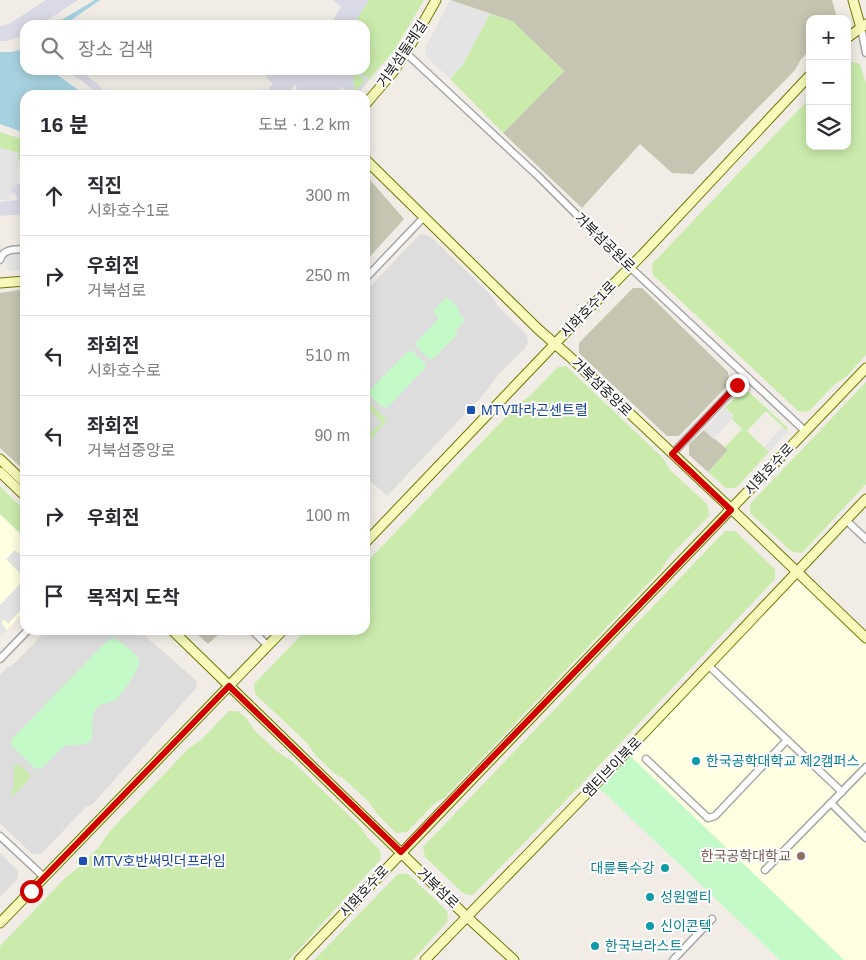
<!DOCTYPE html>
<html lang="ko">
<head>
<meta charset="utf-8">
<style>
	body { margin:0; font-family:Helvetica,"Noto Sans KR",sans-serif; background:#f7f7f7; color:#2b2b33 }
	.controls { position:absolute; right:15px; top:15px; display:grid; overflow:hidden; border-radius:10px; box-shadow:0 2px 12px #0003 }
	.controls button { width:45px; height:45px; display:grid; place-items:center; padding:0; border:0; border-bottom:1px solid #e1e1e2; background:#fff; color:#2b2b33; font:25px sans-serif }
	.stop { position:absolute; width:15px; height:15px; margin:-11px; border:4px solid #d00001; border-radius:50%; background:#fff }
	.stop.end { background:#d00001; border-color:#fff; box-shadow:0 1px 5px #0008 }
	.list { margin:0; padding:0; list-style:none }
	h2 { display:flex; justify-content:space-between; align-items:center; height:65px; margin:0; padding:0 20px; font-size:21px }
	h2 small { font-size:16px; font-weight:400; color:#7c7c81 }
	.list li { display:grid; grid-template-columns:32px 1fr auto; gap:15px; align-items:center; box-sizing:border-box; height:80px; padding:0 20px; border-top:1px solid #e1e1e2 }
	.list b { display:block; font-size:19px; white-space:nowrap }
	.list p { margin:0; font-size:16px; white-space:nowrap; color:#7c7c81 }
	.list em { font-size:16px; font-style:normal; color:#7c7c81 }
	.icon { flex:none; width:28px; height:28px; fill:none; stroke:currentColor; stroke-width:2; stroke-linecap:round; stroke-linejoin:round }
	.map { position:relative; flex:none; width:866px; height:960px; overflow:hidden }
	.search { position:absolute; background:#fff; box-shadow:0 2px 12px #0003; left:20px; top:20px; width:350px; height:55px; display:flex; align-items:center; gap:12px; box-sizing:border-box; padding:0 18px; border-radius:15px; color:#7c7c81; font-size:19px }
	.panel { position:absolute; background:#fff; box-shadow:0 2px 12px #0003; left:20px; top:90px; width:350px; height:545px; border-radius:15px }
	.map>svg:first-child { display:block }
</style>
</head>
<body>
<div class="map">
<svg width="866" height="960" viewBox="0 0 866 960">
	<rect width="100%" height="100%" fill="#f1ede6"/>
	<g fill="#dedddd">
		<path d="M422,234l9,3 59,57 8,12 28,28 2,8 -2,5 -27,27 -16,21 -96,101 -22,-20v-184l53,-56z"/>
		<path d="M47,630h86l5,5 7,1 52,45 -1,7 -104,117 -6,2 -45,47h-9l-32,-31v-148l7,-8h4z"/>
		<path d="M0,853l18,18v7l-18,19z"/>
	</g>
	<g fill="#ffffe1">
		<path d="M0,514l25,24v73l-25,26z"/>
		<path d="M797,572l69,66v322h-22l-218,-208z"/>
	</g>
	<g fill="#c5c5b1">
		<path d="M450,0h382l4,14 -1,5h-25v31l-9,9 -6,11 -102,104 -21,-1 -32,-29 -58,64 -79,-75 61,-62 -52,-50z"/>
		<path d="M365,174l39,45 -39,43z"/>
		<path d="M633,288h9l86,84 1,12 -50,52h-12l-88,-83v-10z"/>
		<path d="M25,289v182l-25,-23v-155z"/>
		<path d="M704,430l24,20 -20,22 -19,-17v-11z"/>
		<path d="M193,630h30l-15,14z"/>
	</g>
	<g fill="#cbebac">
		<path d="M369,0h55l-29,49 -26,31 -11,-10h7v-45h-12z"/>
		<path d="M490,14l22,7 52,50 -61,62 -53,-54 13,-15z"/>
		<path d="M849,61l11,3 6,19v272l-19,21 -12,8 -27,28 -10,-1 -145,-136 -1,-11 156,-164 2,-1v47h37v-83z"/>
		<path d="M356,73l10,7 -11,12 -1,-3 -1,-14z"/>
		<path d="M0,132l25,8v13l-3,7h-4v-7l-18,-5z"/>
		<path d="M566,366l97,92 7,12 38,35 1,11 -39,40 -9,14 -216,227 -11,7 -27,28 -11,1 -19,-19 -9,-13 -24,-22 -9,-5 -20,-19 -8,-12 -52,-49 -1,-10 52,-54h59v-66l154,-161 11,-7 28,-29z"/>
		<path d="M866,382v102l-64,69 -10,-1 -42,-39v-9z"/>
		<path d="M741,392h8l38,35 1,5 -22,-21 -19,20 22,21 -33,36h-10l-18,-16 20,-22 -3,-3 17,-18 -10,-10 2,-3 -9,-9z"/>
		<path d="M365,399l21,20 -2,5 -19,21v-7l17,-16 -15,-15 -2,2z"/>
		<path d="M0,486l25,25v27l-25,-24z"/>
		<path d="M725,531h10l40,38v10l-198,210 -104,106 -9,-1 -39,-37 -2,-10z"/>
		<path d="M229,711h9l9,8 8,12 23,21 14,9 68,65 7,11 13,13 1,9c-32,34 -61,68 -92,101h-289v-14l67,-70 11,-8 21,-21 11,-16 79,-83 13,-9z"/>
		<path d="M18,764l11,9 1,5 -19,20 3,-13v-18z"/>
		<path d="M398,874h10l40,38 -1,10 -34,38h-99z"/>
	</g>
	<g fill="#c4fac8">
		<path d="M447,297l11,10 1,6 6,7 -8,9 -1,7 -22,22 -5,1 -12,-12 -1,-4 23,-25 -6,-7z"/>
		<path d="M408,351h4l13,12v5l-37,39h-6l-15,-14z"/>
		<path d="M113,638c6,2 25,17 26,22 2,7 -18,36 -24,40 -7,4 -15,2 -20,11 -5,9 -1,21 -4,30l-5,3 -22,2 -22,22 -6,1 -24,-23 -1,-6 95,-98z"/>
		<path d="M626,752l218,208h-64l-185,-176z"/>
	</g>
	<g fill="#e4e4e4">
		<path d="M450,0l40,14 -27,50 -13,15 -24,-23 -1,-8z"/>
		<path d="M0,148l19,5 -3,34h-4l5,5v3h-6v5h-11z"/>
		<path d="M25,253v16l-16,2 -2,-3 -1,-13z"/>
		<path d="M725,407l9,10 -21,22 -9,-9z"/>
		<path d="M782,427l6,5 -19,20 -5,-5z"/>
		<path d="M15,550l10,8v20l-19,-19z"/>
		<path d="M25,579v26l-17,19 -3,-4 -3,1v3l5,6 -7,7v-32z"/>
	</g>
	<g fill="#dadae6" fill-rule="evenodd">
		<path d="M46,0h32l-32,21 -1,4h-2v-2l-4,2h-14v12l-2,-2 -16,6h-7v-15l9,-2z"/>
		<path d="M333,0h36l-16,25h-38l17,-2 9,-17z"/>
		<path d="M67,70h12l21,16 4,9h-7l-2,-4z"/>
		<path d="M273,70h12l2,2 2,-2h69l11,10 -12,15h-14l4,-4 -5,-4 -8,8h-36l-2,-10 -2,-1 -5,11h-31l6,-6 3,2 6,-7 -7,-7zM356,73l10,7 -11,12 -1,-3 -1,-14z"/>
		<path d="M17,184h8v15l-4,5 4,2v8l-25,2v-14l17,-2 -1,-8h-5l1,-5h4z"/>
	</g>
	<g fill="#a6d2df">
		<path d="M95,0h5l-33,23 -9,-1z"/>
		<path d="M21,50l4,8v12h7c4,5 8,5 14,5l3,-5h6v3l30,22h-60v38l-25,-9v-72h10z"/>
	</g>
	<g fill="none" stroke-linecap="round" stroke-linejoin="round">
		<g stroke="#a7a7a7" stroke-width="9">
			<g id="street">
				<path d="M861,28l5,25"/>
				<path d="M406,53l132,123 77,77 190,178"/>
				<path d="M0,260c3,-12 15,-10 25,-11"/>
				<path d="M365,279l59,-62"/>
				<path d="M672,454l74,-78"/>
				<path d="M846,520l20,19"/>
				<path d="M252,630l16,16"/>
				<path d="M0,659l28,-29"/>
				<path d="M708,665l134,127"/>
				<path d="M646,759l62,59 7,-2 72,-76"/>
				<path d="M831,803l35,35"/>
				<path d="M0,836l44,41"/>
				<path d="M765,870l101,-103"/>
				<path d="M673,960l39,-41"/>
			</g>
		</g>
		<g stroke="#6e7a03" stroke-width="11">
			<g id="secondary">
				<path d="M853,0l8,28"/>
				<path d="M847,38l19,-14"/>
				<path d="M365,105l28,-33 13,-19 30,-53"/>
				<path d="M365,159l173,170 32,28 173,163 123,118"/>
				<path d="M0,283l25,-2"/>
				<path d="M0,459l25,24"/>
				<path d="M0,472l25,24"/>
				<path d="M365,543l205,-215 72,-73 168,-180"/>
				<path d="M172,630l295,287 47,43"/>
				<path d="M0,923l283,-293"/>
				<path d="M299,960l567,-592"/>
				<path d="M425,960l168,-173 273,-288"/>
			</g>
		</g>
		<use href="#street" stroke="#fff" stroke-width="6"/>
		<use href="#secondary" stroke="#f7faba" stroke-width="9"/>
	</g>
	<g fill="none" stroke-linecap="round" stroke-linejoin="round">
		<path stroke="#d00001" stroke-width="6" d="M31,891l198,-205 172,166 330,-342 -59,-56 65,-69"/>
	</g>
	<g fill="#1a4fb4" stroke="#fff" stroke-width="2">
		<rect x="466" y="405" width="10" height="10" rx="2.5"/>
		<rect x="78" y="856" width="10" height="10" rx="2.5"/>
	</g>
	<g fill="#0f9aa8" stroke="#fff" stroke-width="2">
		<circle cx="696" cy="761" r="5"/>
		<circle cx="665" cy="868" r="5"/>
		<circle cx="650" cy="897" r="5"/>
		<circle cx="650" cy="926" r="5"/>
		<circle cx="595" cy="946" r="5"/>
	</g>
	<circle fill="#8d6e63" stroke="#fff" stroke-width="2" cx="801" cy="856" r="5"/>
	<g text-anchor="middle" stroke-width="4" stroke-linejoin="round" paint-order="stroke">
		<g font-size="14" fill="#202020" stroke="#fff">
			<text transform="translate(402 54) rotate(-56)" y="5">거북섬둘레길</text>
			<text transform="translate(605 242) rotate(44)" y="5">거북섬공원로</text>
			<text transform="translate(588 309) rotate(-46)" y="5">시화호수1로</text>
			<text transform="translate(602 387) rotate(44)" y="5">거북섬중앙로</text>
			<text transform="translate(769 469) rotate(-47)" y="5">시화호수로</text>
			<text transform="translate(612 767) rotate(-46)" y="5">엠티브이북로</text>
			<text transform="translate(438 888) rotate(44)" y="5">거북섬로</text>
			<text transform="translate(364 891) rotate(-47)" y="5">시화호수로</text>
		</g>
		<g font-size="14" fill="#164399" stroke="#fff" text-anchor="start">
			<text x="481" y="415">MTV파라곤센트럴</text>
			<text x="93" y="866">MTV호반써밋더프라임</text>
		</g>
		<g font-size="14" fill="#0d838f" stroke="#fff" text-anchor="start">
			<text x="706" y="766">한국공학대학교 제2캠퍼스</text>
			<text x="655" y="873" text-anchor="end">대륜특수강</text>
			<text x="660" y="902">성원엘티</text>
			<text x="660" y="931">신이콘텍</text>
			<text x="605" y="951">한국브라스트</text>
		</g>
		<g font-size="14" fill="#785e54" stroke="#fff" text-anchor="end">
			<text x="791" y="861">한국공학대학교</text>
		</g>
	</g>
</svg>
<div class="controls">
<button>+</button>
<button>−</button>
<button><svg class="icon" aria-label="layers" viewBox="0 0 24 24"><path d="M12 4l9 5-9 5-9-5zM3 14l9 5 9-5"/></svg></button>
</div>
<div class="stop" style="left:31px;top:891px"></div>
<div class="stop end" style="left:737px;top:385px"></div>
<div class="search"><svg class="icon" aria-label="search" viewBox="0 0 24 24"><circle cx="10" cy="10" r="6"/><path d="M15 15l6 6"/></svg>장소 검색</div>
<section class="panel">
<h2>16 분<small>도보 · 1.2 km</small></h2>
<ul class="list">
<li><svg class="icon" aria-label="ahead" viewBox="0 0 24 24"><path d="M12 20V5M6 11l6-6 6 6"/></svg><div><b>직진</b><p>시화호수1로</p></div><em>300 m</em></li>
<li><svg class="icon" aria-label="right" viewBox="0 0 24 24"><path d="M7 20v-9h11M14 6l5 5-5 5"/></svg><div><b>우회전</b><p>거북섬로</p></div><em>250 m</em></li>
<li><svg class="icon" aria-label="left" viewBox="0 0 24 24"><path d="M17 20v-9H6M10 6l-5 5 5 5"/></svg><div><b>좌회전</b><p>시화호수로</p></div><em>510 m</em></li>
<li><svg class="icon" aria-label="left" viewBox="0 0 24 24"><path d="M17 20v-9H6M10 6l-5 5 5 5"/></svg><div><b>좌회전</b><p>거북섬중앙로</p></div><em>90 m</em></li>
<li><svg class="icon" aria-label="right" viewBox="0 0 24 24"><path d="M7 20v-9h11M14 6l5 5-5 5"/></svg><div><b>우회전</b></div><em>100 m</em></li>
<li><svg class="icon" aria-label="arrive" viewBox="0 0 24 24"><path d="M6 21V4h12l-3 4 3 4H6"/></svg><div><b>목적지 도착</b></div></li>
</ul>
</section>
</div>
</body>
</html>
